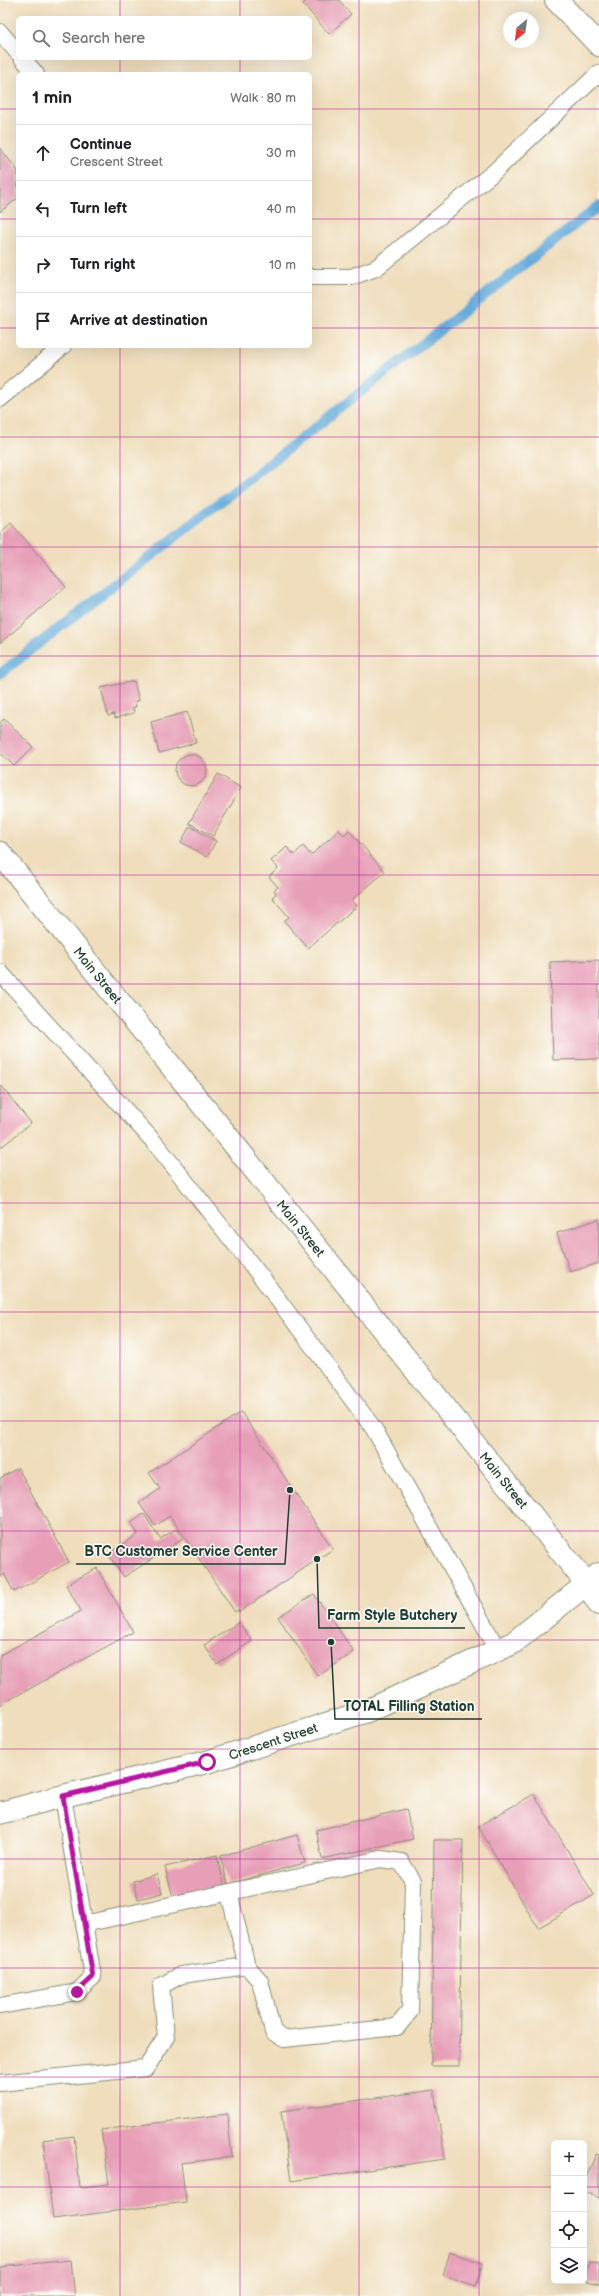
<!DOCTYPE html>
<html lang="en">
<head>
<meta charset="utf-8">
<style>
	body { margin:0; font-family:"Balsamiq Sans",sans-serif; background:#f2f2f2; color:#202124 }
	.controls { position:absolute; right:12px; bottom:12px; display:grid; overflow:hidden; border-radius:6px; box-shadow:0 4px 16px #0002 }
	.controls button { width:36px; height:36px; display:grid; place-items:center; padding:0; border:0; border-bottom:1px solid #e0e0e0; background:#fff; color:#202124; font:20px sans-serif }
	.compass { position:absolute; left:503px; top:12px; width:36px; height:36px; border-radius:50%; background:#fff; box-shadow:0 4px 16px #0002; rotate:209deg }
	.stop { position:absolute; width:12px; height:12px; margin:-9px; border:3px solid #b5179e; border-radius:50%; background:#fff }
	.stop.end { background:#b5179e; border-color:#fff; box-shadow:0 1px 4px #0008 }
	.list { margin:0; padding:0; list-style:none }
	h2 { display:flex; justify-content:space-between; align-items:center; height:52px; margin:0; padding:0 16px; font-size:17px }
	h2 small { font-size:13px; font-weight:400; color:#757577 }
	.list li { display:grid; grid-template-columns:26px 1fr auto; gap:12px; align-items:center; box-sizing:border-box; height:56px; padding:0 16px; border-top:1px solid #e0e0e0 }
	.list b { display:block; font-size:15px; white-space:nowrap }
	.list p { margin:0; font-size:13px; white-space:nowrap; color:#757577 }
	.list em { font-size:13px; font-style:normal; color:#757577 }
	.icon { flex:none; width:22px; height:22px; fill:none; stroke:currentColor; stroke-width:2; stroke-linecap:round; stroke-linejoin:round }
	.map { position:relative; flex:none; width:599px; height:2296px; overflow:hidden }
	.search { position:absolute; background:#fff; box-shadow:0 4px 16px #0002; left:16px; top:16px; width:296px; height:44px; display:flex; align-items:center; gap:10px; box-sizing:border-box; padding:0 14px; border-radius:6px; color:#757577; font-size:15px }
	.panel { position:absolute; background:#fff; box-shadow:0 4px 16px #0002; left:16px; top:72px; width:296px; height:276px; border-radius:6px }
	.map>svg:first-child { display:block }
</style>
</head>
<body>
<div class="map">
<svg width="599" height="2296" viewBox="0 0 599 2296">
	<rect width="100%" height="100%" fill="#fdfcf7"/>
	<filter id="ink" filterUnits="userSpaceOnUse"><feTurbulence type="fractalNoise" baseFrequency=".025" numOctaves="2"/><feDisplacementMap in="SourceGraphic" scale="8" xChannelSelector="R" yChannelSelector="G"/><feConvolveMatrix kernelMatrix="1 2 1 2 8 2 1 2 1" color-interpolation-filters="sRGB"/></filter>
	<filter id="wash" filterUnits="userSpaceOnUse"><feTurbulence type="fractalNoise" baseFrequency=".012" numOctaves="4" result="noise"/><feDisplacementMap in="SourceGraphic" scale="16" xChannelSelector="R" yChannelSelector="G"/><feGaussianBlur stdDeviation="0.9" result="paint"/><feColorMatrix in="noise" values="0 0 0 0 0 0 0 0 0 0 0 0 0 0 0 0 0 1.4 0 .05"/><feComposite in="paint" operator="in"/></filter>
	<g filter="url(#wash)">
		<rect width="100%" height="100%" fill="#efddbb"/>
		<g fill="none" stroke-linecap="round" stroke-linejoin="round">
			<path stroke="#64aada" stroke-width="10" d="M0,674l599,-468"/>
		</g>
		<g id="blocks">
			<g fill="#e79fb7">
				<path d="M307,0h32l12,14 -22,20 -26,-30z"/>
				<path d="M0,148l18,23v27l-18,14z"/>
				<path d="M11,523l55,64 -66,56v-110z"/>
				<path d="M134,681l5,20h-4l1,6h-3l1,6 -19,5 -1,-4 -6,2 -7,-28z"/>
				<path d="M187,712l9,31 -37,10 -8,-31z"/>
				<path d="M4,719l29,28 -19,19 -14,-13v-30z"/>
				<circle cx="191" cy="770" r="16"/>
				<path d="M218,774l23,14 -28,48 -24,-13z"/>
				<path d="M190,826l26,15 -9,16 -26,-15z"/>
				<path d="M339,830l5,5 5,-5 36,42 -33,28 5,6 -49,42 -24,-27 5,-4 -17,-20 4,-3 -2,-4 4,-3 -9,-10 9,-9 -7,-7 16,-14 7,8 9,-9 8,9z"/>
				<path d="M599,960v99l-46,1 -3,-98z"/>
				<path d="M0,1085l31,38 -31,25z"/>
				<path d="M599,1219v44l-29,9 -13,-39z"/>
				<path d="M241,1412l92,137 -94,63 -1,-2 -3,2 -65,-96 -15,10 -16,-23 21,-14 -11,-16z"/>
				<path d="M18,1468l51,94 -55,30 -10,-18 -4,3v-99z"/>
				<path d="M144,1514l16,25 16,-10 7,10 -59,38 -16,-23 30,-20 -7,-11z"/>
				<path d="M97,1568l36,64 -133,73v-50l81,-44 -15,-26z"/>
				<path d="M314,1594l40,58 -36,24 -40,-59z"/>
				<path d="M239,1622l13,19 -35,23 -13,-19z"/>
				<path d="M534,1794l60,101 -56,33 -60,-102z"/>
				<path d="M406,1809l7,30 -91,20 -6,-29z"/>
				<path d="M297,1835l8,28 -77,21 -8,-28z"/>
				<path d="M434,1840h29l-4,226h-28z"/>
				<path d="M217,1855l8,33 -51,13 -9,-34z"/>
				<path d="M157,1874l5,19 -24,6 -5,-18z"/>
				<path d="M434,2090l11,69 -154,22 -10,-70z"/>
				<path d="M227,2114l5,43 -51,6 5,39 -133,17 -10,-79 31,-4 6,51 29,-3 -8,-54z"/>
				<path d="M596,2154l3,1v43l-15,-6v-9z"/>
				<path d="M450,2252l33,11 -7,23 -33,-11z"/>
				<path d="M71,2260l4,36h-75v-29z"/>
				<path d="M589,2262l10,2v20l-15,-4z"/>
			</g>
		</g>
	</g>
	<g filter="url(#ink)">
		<use href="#blocks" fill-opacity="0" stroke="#878d78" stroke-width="1"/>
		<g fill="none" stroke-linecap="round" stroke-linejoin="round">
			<g stroke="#878d78" stroke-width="18">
				<g id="service">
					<path d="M0,32l18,21"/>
					<path d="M22,58l14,16"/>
					<path d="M310,277h41l25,-9 118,-96 105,-99"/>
					<path d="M0,399l63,-53"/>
					<path d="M0,972l155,171 107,135 112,151 124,221"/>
					<path d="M229,1893l18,73"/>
					<path d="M0,2006l77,-14 16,-15 -30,-181"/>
					<path d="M0,2083l146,-15 20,-31 -5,-51 20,-11 66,-9 13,15 13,51 11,7 113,-12 13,-16 3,-130 -12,-19 -20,-3 -297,65"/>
				</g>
			</g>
			<g stroke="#878d78" stroke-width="24">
				<g id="minor">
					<path d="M556,0l43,45"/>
					<path d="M0,1813l63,-17 144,-34 160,-51 146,-68 86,-69"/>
				</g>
			</g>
			<g stroke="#878d78" stroke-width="24">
				<path id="trunk" d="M0,853l587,731 12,20"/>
			</g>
			<use href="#service" stroke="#fff" stroke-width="16"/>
			<use href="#minor" stroke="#fff" stroke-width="22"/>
			<use href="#trunk" stroke="#fff" stroke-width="22"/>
		</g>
	</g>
	<g fill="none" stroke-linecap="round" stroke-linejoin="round" filter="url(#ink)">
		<path stroke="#b5179e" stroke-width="5" d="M77,1992l16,-15 -30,-181 144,-34"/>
	</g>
	<path fill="none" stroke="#b5179e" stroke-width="1" stroke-opacity="0.55" d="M120,0v18M240,0v18M359,0v2296M479,0v2296M120,58v16M240,58v16M0,109h18M310,109h289M0,219h18M310,219h289M0,328h18M310,328h289M120,346v1950M240,346v1950M0,437h599M0,547h599M0,656h599M0,765h599M0,875h599M0,984h599M0,1093h599M0,1203h599M0,1312h599M0,1421h599M0,1531h599M0,1640h599M0,1749h599M0,1859h599M0,1968h599M0,2077h599M0,2187h554M584,2187h15"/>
	<g text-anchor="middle" stroke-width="3" stroke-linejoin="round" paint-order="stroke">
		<g font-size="13" fill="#1f3d34" stroke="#fdfcf7">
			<text transform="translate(98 975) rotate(51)" y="5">Main Street</text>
			<text transform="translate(301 1228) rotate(51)" y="5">Main Street</text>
			<text transform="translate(504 1480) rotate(51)" y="5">Main Street</text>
			<text transform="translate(273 1741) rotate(-18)" y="5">Crescent Street</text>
		</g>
	</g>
	<path fill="none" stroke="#1f3d34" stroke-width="1.5" d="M290 1490L285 1564H76M317 1559L319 1628H465M331 1642L335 1719H482"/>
	<g fill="#1f3d34" stroke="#fdfcf7" stroke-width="1.5">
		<circle cx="290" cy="1490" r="4"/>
		<circle cx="317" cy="1559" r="4"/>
		<circle cx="331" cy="1642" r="4"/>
	</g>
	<g font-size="14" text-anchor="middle" font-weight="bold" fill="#1f3d34" stroke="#fdfcf7" stroke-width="3" stroke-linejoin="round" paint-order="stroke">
		<text x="181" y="1556">BTC Customer Service Center</text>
		<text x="392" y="1620">Farm Style Butchery</text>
		<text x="409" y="1711">TOTAL Filling Station</text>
	</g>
</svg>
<div class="controls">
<button>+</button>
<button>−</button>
<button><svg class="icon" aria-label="locate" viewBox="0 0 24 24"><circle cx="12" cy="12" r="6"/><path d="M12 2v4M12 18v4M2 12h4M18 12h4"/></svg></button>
<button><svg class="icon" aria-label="layers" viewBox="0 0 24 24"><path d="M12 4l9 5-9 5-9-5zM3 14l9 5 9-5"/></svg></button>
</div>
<svg class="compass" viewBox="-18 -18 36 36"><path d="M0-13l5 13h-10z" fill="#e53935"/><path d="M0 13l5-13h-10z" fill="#757577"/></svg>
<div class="stop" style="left:207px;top:1762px"></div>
<div class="stop end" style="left:77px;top:1992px"></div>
<div class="search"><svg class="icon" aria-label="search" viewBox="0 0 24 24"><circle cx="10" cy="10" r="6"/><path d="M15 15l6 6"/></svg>Search here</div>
<section class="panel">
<h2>1 min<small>Walk · 80 m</small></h2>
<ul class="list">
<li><svg class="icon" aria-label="ahead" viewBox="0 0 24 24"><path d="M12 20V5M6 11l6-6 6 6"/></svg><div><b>Continue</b><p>Crescent Street</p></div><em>30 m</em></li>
<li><svg class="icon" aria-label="left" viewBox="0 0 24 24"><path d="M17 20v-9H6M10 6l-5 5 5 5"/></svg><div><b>Turn left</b></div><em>40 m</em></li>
<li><svg class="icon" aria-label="right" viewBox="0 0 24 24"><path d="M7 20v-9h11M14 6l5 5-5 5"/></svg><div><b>Turn right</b></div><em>10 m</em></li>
<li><svg class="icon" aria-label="arrive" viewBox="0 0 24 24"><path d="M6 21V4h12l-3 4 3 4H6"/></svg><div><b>Arrive at destination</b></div></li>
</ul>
</section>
</div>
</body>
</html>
